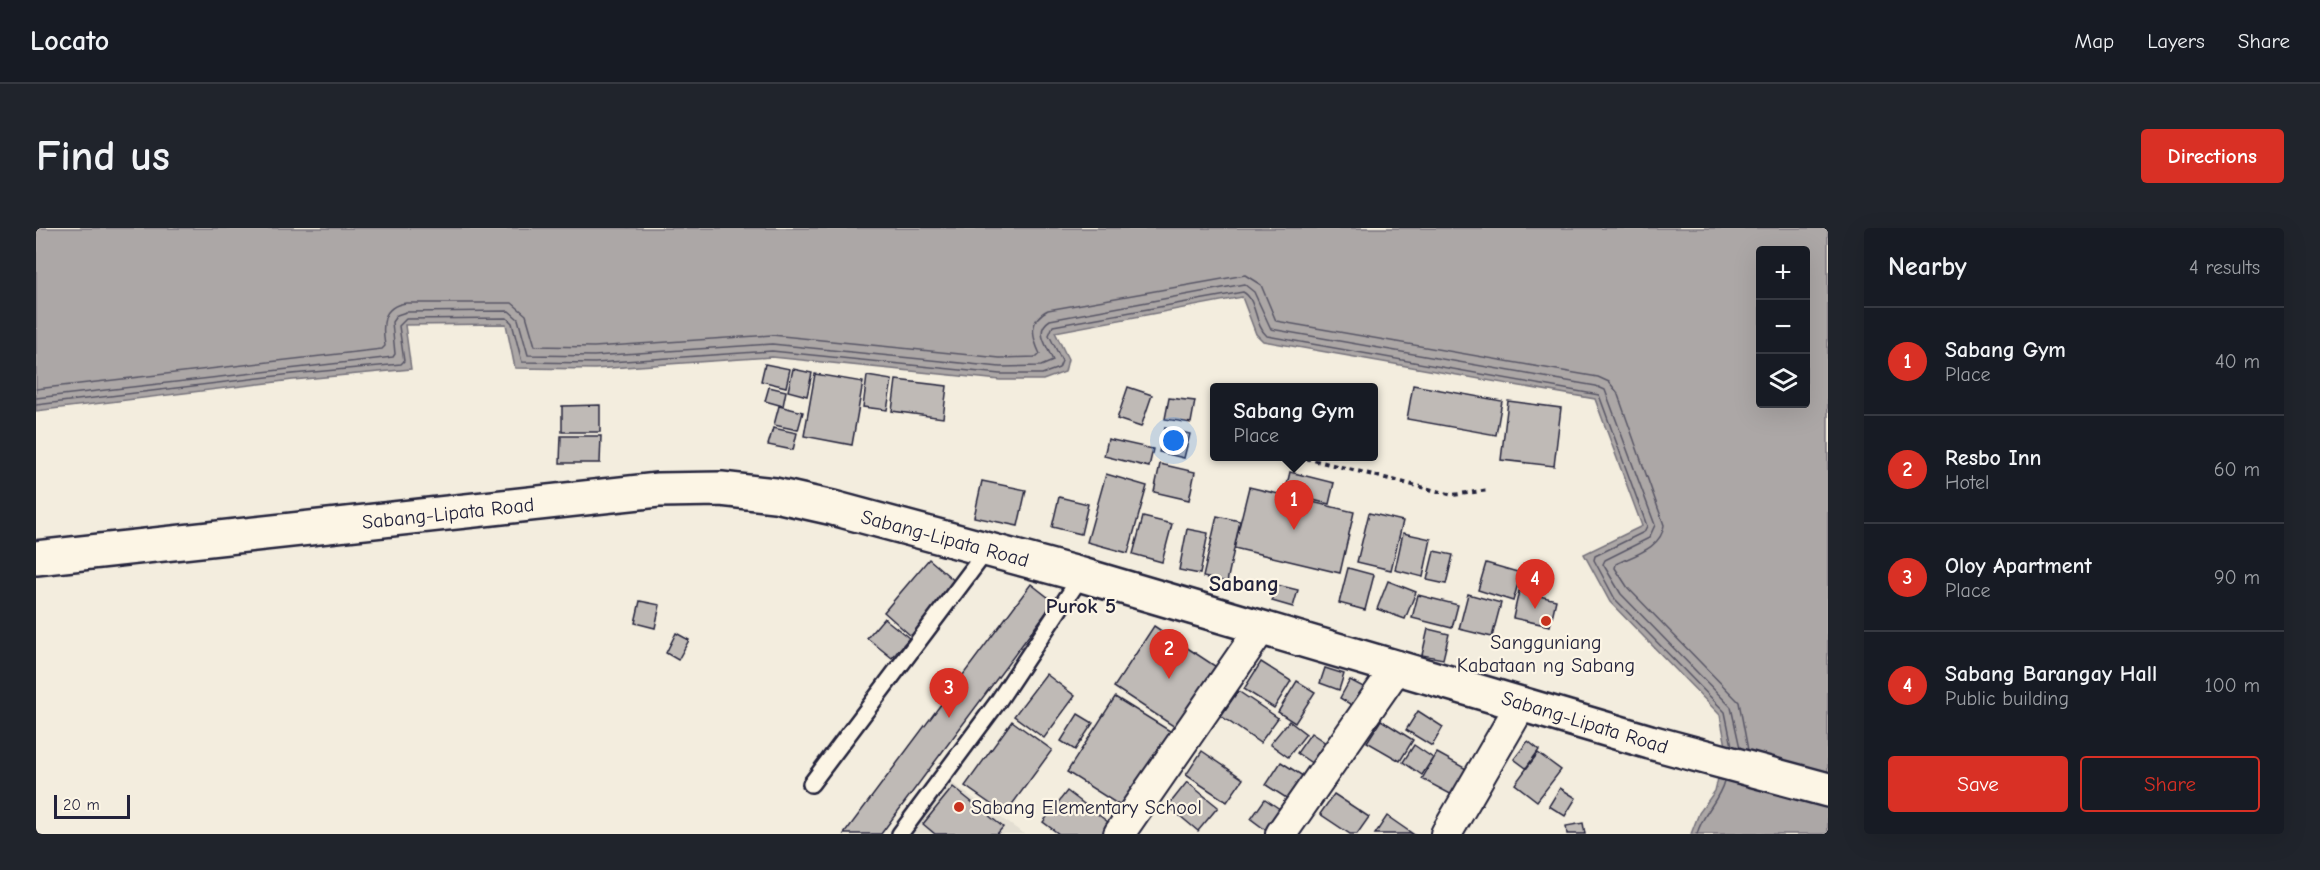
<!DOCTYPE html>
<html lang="en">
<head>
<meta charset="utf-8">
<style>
	body { margin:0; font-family:"Comic Neue",sans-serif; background:#20242c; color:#f1f3f6 }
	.controls { position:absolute; right:18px; top:18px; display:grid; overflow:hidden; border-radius:6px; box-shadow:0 6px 24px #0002 }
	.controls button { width:54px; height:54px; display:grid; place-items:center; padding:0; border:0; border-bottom:2px solid #363941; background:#171b24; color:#f1f3f6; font:30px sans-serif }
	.scale { position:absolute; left:18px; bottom:15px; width:76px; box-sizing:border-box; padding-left:6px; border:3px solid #22223b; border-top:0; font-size:16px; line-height:21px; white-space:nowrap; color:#22223b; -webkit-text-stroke:4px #fcf5e5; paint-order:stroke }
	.you { position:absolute; left:1138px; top:213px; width:21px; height:21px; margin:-15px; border:4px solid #fff; border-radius:50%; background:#1a73e8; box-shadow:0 0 0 9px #1a73e833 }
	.badge { display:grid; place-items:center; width:39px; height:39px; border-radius:50%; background:#d93025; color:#fff; font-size:20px; font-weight:700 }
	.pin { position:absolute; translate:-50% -50px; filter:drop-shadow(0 2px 3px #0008) }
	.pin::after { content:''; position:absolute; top:32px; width:21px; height:18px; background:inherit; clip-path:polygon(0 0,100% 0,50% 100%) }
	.popup { position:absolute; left:1174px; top:155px; width:168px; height:78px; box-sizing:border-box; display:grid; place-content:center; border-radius:6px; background:#171b24; filter:drop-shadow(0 2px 4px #0005); font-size:20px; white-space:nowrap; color:#9ea1a6 }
	.popup b { font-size:22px; color:#f1f3f6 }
	.popup::after { content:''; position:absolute; left:50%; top:100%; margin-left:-12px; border:12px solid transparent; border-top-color:#171b24 }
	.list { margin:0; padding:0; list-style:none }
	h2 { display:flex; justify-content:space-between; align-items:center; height:78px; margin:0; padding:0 24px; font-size:26px }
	h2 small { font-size:20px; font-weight:400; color:#9ea1a6 }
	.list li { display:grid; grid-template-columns:39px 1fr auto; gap:18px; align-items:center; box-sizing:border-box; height:108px; padding:0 24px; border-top:2px solid #363941 }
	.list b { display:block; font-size:22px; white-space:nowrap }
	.list p { margin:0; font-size:20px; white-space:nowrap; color:#9ea1a6 }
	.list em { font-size:20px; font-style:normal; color:#9ea1a6 }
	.actions { display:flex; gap:12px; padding:18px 24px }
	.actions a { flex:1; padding:14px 0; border:2px solid #d93025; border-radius:6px; text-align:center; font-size:21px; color:#d93025 }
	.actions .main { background:#d93025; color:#fff }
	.icon { flex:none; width:33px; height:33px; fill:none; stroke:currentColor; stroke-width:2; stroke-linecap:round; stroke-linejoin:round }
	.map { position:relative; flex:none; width:1792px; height:606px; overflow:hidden; border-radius:6px }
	header { display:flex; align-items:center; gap:36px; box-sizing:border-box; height:84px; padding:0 30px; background:#171b24; border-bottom:2px solid #363941 }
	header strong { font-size:28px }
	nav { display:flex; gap:33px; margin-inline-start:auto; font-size:21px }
	.intro { display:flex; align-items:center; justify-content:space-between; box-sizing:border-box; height:144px; padding:0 36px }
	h1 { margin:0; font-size:42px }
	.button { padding:15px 27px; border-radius:6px; background:#d93025; color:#fff; font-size:21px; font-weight:700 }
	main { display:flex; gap:36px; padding:0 36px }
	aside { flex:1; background:#171b24; border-radius:6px; box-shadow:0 6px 24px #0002 }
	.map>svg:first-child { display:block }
</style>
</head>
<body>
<header>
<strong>Locato</strong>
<nav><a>Map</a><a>Layers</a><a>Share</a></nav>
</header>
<div class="intro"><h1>Find us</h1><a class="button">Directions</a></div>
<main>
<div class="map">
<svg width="1792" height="606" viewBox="0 0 1792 606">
	<rect width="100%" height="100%" fill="#f3edde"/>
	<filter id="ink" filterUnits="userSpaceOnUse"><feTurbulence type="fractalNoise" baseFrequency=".0167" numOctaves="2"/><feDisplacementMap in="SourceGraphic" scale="12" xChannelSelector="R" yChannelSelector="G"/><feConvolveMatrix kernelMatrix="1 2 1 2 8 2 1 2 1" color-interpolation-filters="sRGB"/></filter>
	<g filter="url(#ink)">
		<path fill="#e3ded2" d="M913,553l75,53h-113z"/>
		<path fill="#aca7a6" stroke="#75727b" stroke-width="1.5" fill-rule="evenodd" d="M0,0h1792v606h-137l8,-21 16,-22 11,-45 -6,-31 -110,-113 -26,-48 58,-28 -47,-127 -332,-58 -7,-7 -14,-37 -187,35 13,27 -3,13 -22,8h-43l-228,-23 -177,12 -80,-1 -9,-44 -101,1 6,44 -118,11 -257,31zM1724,22h46v154h-46z"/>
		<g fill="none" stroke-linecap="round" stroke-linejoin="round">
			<g stroke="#595766" stroke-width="1.5">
				<path d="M0,161l346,-40 3,-3c-3,-20 -4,-40 21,-43h106l14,12 9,31 59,1 178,-12 228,23 37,-1 3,-3c-8,-17 -12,-34 8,-44l197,-35 16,10 15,36 322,56 11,5 8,10 47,133c-2,23 -30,30 -48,39l-1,4 13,20 111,114 9,48"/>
				<path d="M0,170l357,-41 2,-3 -3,-32 5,-7 9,-3 103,-1 9,8 10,36 66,1 178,-12 228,23 41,-1 12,-5c-5,-15 -20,-30 -3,-41l194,-36 10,8 17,37 325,57 9,4 50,135 -6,13 -44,22 -2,4 18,30 110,113 9,41"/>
				<path d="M0,177l256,-31 109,-10 3,-3 -5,-35 7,-7 101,-1 5,5 10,39 73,1 177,-12 228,23h42l17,-6 3,-7 -13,-26 4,-9 190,-34c14,7 11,33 24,44l332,59 48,131 -3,6 -49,24 -1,4 21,39 110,113 7,34"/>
				<path d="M1661,606c5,-20 22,-33 27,-53"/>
			</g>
		</g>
		<g fill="#bfbab6" stroke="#22223b" stroke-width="1.5">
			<path d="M729,136l25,5 -4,18 -25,-6z"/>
			<path d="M757,141l19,4 -5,23 -19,-5z"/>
			<path d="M779,146l48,8 -11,63 -48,-9z"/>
			<path d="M831,148l25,4 -5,30 -24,-3z"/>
			<path d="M860,152l51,6 -4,32 -51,-7z"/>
			<path d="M1377,157l89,16 -6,34 -89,-16z"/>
			<path d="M733,159l17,4 -3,15 -18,-5z"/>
			<path d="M1092,159l24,8 -11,32 -24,-8z"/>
			<path d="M1133,170l26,3 -4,22 -26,-4z"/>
			<path d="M1472,173l53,7 -7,58 -53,-6z"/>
			<path d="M564,177v27h-38v-26z"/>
			<path d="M743,178l24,6 -5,18 -24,-5z"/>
			<path d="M737,200l24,5 -4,17 -25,-5z"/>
			<path d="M1129,200l25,6 -6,24 -25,-6z"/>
			<path d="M525,208h40l-1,27h-40z"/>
			<path d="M1072,211l45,10 -4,18 -45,-11z"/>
			<path d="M1124,236l35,8 -6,28 -35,-8z"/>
			<path d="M1254,244l44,11 -5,21 -44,-11z"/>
			<path d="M1070,246l41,12 -19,67 -41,-11z"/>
			<path d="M946,253l44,9 -8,36 -44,-9z"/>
			<path d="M1213,259l105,25 -14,61 -106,-25z"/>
			<path d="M1023,269l29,7 -7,30 -29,-7z"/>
			<path d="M1333,285l34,8 -12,49 -34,-8z"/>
			<path d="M1181,288l23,5 -13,61 -24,-5z"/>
			<path d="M1107,289l29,7 -10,38 -29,-8z"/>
			<path d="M1151,301l21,4 -8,41 -21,-4z"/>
			<path d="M1367,305l28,6 -8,38 -28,-7z"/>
			<path d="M1398,323l19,4 -7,29 -19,-4z"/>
			<path d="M893,331l28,24 -46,53 -27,-24z"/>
			<path d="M1450,335l35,10 -8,28 -35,-11z"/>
			<path d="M1312,340l26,7 -9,35 -26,-7z"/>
			<path d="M1352,353l28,11 -11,27 -28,-10z"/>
			<path d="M995,356l23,18 -173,232h-37z"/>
			<path d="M1241,357l21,5 -5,17 -21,-6z"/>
			<path d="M1483,363l37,9 -6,26 -37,-8z"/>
			<path d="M1432,366l33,9 -9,34 -33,-8z"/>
			<path d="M1382,367l40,10 -6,23 -40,-10z"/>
			<path d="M604,373l20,4 -5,23 -20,-5z"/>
			<path d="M848,390l25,20 -17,20 -25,-20z"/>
			<path d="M1118,398l70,46 -40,61 -70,-46z"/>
			<path d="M1392,401l21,5 -6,25 -21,-4z"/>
			<path d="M640,405l13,7 -11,20 -12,-7z"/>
			<path d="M1225,434l30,19 -17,27 -30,-19z"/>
			<path d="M1289,440l19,6 -5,16 -19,-7z"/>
			<path d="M1010,446l29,22 -31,42 -30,-22z"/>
			<path d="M1314,452l19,10 -11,19 -18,-11z"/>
			<path d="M1261,453l18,11 -20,31 -17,-11z"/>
			<path d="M1202,463l40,27 -18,25 -39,-27z"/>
			<path d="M1079,469l63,39 -48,76 -63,-40z"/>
			<path d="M1382,483l25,16 -11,19 -26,-16z"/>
			<path d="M1042,486l15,9 -18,27 -14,-9z"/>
			<path d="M1345,492l32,20 -13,21 -33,-19z"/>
			<path d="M976,493l40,29 -47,64 -40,-28z"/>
			<path d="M1253,493l17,13 -18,23 -18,-13z"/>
			<path d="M1275,505l18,12 -13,21 -19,-13z"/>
			<path d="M1492,513l11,9 -13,18 -12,-9z"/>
			<path d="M1378,517l19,13 -11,17 -19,-13z"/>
			<path d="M1166,523l41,28 -16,23 -41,-27z"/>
			<path d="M1401,525l33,18 -14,26 -34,-18z"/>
			<path d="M1502,525l23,17 -24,31 -22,-17z"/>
			<path d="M1245,534l25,16 -15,23 -25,-16z"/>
			<path d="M1151,554l31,25 -20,24 -30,-25z"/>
			<path d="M917,559l50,40 -6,7h-62l-12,-10z"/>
			<path d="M1524,560l16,10 -11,18 -16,-10z"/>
			<path d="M1031,563l45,34 -8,9h-45l-16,-12z"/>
			<path d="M1298,566l35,23 -12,17h-7l-30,-20z"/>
			<path d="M1229,571l22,15 -16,20 -20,-15z"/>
			<path d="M1351,588l26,18h-38z"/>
			<path d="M1547,595l2,11h-18l-1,-8z"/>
		</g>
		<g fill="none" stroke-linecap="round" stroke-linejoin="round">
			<g stroke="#22223b" stroke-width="20">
				<g id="service">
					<path d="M775,556l176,-234"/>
					<path d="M864,606l97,-131 85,-128"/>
				</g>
			</g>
			<g stroke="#22223b" stroke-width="34">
				<g id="minor">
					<path d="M1083,606l143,-207"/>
					<path d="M1245,606l117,-168"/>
					<path d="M1410,606l76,-131"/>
				</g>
			</g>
			<g stroke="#22223b" stroke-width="38">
				<path id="secondary" d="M0,330l622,-68 63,-1 54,6 58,13 249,67 568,167 178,48"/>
			</g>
			<path stroke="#22223b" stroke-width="4" stroke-dasharray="4.5 4.5" stroke-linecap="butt" d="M1261,228l156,39 36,-5"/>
			<use href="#service" stroke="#fcf5e5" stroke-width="15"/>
			<use href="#minor" stroke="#fcf5e5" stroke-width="30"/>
			<use href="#secondary" stroke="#fcf5e5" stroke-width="33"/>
		</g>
	</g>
	<g fill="#c8321e" stroke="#fcf5e5" stroke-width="2">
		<circle cx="1510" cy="393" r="6"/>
		<circle cx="923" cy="579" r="6"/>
	</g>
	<g text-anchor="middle" stroke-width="4.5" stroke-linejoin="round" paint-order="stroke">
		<g font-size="20" fill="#22223b" stroke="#fcf5e5">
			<text transform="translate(412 285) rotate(-6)" y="7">Sabang-Lipata Road</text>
			<text transform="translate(909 310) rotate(15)" y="7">Sabang-Lipata Road</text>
			<text transform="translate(1549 494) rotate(17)" y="7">Sabang-Lipata Road</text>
		</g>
		<g font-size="20" fill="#22223b" stroke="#fcf5e5">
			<text x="1510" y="421">Sangguniang<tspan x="1510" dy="23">Kabataan ng Sabang</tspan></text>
			<text x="935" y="586" text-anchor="start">Sabang Elementary School</text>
		</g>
		<g font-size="21" font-weight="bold" fill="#22223b" stroke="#fcf5e5">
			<text x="1045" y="385">Purok 5</text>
		</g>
		<g font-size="22" font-weight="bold" fill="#22223b" stroke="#fcf5e5">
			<text x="1208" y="363">Sabang</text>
		</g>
	</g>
</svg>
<div class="controls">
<button>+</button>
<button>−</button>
<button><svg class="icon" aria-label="layers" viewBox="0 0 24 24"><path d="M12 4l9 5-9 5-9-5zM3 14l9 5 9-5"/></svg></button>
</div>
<div class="scale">20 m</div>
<div class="you"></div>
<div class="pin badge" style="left:1258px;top:302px">1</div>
<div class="popup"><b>Sabang Gym</b>Place</div>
<div class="pin badge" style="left:1133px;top:451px">2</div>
<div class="pin badge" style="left:913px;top:490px">3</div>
<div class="pin badge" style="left:1499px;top:381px">4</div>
</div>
<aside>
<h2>Nearby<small>4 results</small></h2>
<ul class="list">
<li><span class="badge">1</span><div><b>Sabang Gym</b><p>Place</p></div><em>40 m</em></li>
<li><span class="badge">2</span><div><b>Resbo Inn</b><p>Hotel</p></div><em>60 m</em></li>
<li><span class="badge">3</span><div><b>Oloy Apartment</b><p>Place</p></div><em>90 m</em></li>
<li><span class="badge">4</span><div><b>Sabang Barangay Hall</b><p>Public building</p></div><em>100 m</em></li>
</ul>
<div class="actions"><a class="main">Save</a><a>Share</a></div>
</aside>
</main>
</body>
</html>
